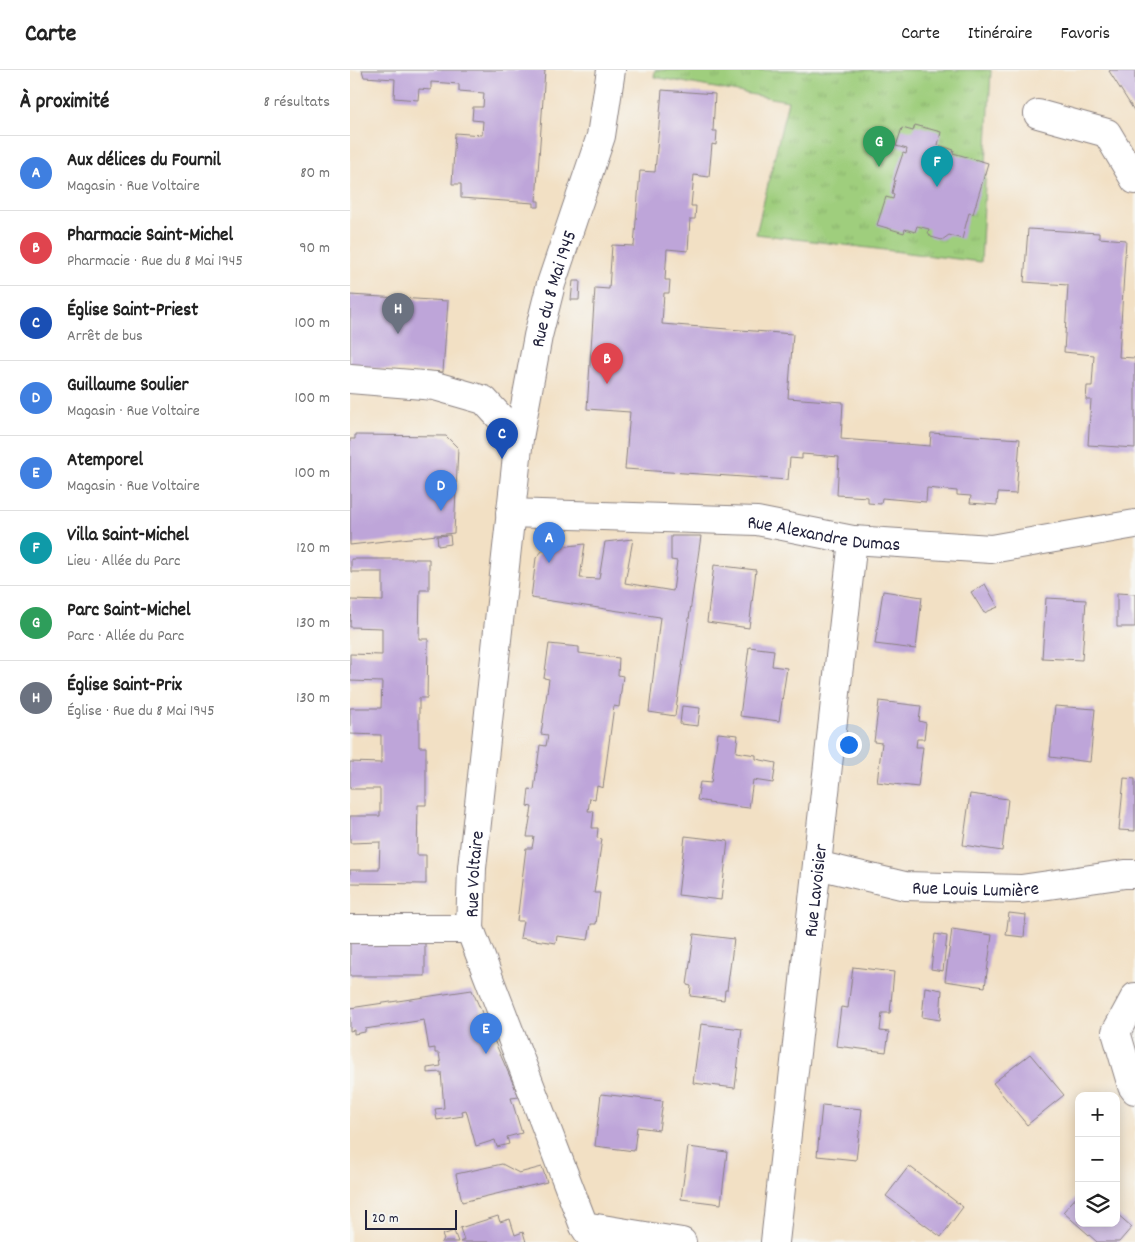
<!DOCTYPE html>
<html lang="fr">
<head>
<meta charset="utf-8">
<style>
	body { margin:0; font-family:Dekko,sans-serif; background:#f6f6f6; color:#222 }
	.controls { position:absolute; right:15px; bottom:15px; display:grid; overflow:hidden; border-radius:10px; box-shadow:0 2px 12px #0003 }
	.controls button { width:45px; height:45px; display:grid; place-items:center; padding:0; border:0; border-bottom:1px solid #e0e0e0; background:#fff; color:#222; font:25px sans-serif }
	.scale { position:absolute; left:15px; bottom:12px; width:92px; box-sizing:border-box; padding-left:5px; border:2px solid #22223b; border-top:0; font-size:14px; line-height:18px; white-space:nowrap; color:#22223b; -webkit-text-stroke:4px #f6f6f2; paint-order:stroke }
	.you { position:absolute; left:498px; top:674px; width:18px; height:18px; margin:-12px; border:4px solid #fff; border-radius:50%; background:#1a73e8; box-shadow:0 0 0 8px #1a73e833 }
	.badge { display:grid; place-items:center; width:32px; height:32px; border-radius:50%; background:#d93025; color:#fff; font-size:16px; font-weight:700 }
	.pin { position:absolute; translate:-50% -41px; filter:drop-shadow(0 1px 2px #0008) }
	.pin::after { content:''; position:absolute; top:26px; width:18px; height:15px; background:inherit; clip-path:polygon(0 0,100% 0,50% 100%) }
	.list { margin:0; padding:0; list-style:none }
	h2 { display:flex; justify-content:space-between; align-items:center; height:65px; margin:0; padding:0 20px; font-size:21px }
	h2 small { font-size:16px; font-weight:400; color:#767676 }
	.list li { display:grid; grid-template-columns:32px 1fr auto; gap:15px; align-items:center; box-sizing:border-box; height:75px; padding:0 20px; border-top:1px solid #e0e0e0 }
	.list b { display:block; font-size:19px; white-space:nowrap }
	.list p { margin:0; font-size:16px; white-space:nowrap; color:#767676 }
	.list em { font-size:16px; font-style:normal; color:#767676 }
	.icon { flex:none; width:28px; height:28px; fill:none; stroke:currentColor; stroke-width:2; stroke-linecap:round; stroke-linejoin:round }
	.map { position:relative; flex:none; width:785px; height:1172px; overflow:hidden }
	header { display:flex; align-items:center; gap:30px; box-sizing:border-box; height:70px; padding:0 25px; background:#fff; border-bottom:1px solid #e0e0e0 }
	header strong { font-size:24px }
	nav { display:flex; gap:28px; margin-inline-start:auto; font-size:18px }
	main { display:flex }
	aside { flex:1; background:#fff }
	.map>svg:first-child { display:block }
</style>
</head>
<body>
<header>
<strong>Carte</strong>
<nav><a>Carte</a><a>Itinéraire</a><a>Favoris</a></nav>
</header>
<main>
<aside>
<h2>À proximité<small>8 résultats</small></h2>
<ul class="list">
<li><span class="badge" style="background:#3f7fe0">A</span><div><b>Aux délices du Fournil</b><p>Magasin · Rue Voltaire</p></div><em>80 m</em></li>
<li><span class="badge" style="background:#e0444e">B</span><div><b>Pharmacie Saint-Michel</b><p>Pharmacie · Rue du 8 Mai 1945</p></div><em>90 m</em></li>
<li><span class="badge" style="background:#1a4fb4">C</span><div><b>Église Saint-Priest</b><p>Arrêt de bus</p></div><em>100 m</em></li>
<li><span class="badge" style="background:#3f7fe0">D</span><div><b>Guillaume Soulier</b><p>Magasin · Rue Voltaire</p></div><em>100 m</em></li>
<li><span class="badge" style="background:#3f7fe0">E</span><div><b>Atemporel</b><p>Magasin · Rue Voltaire</p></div><em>100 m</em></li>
<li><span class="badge" style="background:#0f9aa8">F</span><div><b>Villa Saint-Michel</b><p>Lieu · Allée du Parc</p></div><em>120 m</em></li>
<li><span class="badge" style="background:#2e9e5b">G</span><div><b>Parc Saint-Michel</b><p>Parc · Allée du Parc</p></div><em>130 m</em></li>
<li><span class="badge" style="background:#6b7280">H</span><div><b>Église Saint-Prix</b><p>Église · Rue du 8 Mai 1945</p></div><em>130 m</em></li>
</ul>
</aside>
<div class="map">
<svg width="785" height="1172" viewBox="0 0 785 1172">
	<defs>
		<pattern id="park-tufts" width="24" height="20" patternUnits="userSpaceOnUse" patternTransform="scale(1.25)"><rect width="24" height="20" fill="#9fce7d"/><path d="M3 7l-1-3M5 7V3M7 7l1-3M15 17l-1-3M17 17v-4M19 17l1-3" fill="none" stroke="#89b16d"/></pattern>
	</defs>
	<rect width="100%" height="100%" fill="#f6f6f2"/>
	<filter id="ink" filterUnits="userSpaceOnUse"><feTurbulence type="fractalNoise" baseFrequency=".02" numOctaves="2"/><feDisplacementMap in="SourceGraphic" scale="10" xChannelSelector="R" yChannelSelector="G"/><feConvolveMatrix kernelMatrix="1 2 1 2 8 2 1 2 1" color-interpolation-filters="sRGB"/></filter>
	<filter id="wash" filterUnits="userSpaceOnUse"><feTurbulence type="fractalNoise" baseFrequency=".0096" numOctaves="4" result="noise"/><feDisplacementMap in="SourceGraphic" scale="20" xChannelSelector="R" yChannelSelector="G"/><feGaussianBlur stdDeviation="1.12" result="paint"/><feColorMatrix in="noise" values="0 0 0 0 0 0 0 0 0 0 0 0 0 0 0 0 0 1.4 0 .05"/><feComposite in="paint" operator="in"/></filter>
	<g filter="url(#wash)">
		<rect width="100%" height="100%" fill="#f2e0c4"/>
		<path fill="url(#park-tufts)" stroke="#60785c" d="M305,0h336l-10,192 -225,-28 32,-133 -134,-24z"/>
		<g id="blocks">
			<g fill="#bea5d9">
				<path d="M12,0h183l-9,131h3v6h-5v-4l-73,-5v-14h-9l3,-51 27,2 1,-14 -11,-1 1,-13h10l1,-14 -25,-2v-7l-28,-2v8l-12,-1 -1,11 -24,-2 1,-19 -31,-2z"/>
				<path d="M761,0h24v42l-26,-41z"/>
				<path d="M312,20l53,4 -2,37h4l-1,14 -4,-1 -3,33 -15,-2 -3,31h5l-1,13h-5l-2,32 -21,-2 -2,31h5l-1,13h-5l-2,31 131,10 -5,64 55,4 -2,37 89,7 1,-13 89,6 -4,55 -18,-1 -1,12 -27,-2 1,-7 -14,-1v-4l-30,-3 -1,14 -44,-4 -1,6 -13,-1v-6l-31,-2 2,-38 -37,-3v5l-12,-1 -2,22 -163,-11 5,-57 -43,-3 8,-121 14,1 3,-44 22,1 6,-75 15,1z"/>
				<path d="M565,55l26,7 -3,13 16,5 -1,3 35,10 -15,51 -4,-1 -7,26 -13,-4 -7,5 -11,-3 -3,-5 1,-3 -12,-3 -2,6 -10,-3 -1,4 -27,-8 9,-28 7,2 1,-5 -2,-1 3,-13h-1l9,-27 3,1 1,-5 -11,-3 6,-18 11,3z"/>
				<path d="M678,159l71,4v5l27,2 -7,117 16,1v90l-47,-3 3,-45h-5l1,-14h5l2,-31 -30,-3 4,-67 -44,-3z"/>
				<path d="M223,211h7l-1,19h-8z"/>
				<path d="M0,225l98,6 -5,71 -93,-5z"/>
				<path d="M5,365l91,1 12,12 -4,85 -104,12v-106h5z"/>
				<path d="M100,465l1,9 -13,2 -1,-10z"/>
				<path d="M321,466h30l-26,180 -26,-4 11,-95 -129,-19 5,-40 8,-9 41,-5 -5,34 19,1 6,-37 28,-3 -8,44 48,8 4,-30 -6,-1z"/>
				<path d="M1,489h78v31h-9l-1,49h9l-1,59h-8v49h7v58h-8l-1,50h9v29l-76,-1v-13h29l1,-28 -30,1v-27h30v-27h-30v-27l31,1v-28l-31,-1v-26h31l1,-26 -32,-1v-27l32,1v-27l-32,-1 1,-27 32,1v-29h-32z"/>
				<path d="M364,495l42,5 -7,58 -42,-6z"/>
				<path d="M635,514l13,23 -14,6 -13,-21z"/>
				<path d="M533,521l39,6 -6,52 -41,-5z"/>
				<path d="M767,523l18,1v33h-18z"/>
				<path d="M696,528l40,2 -4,60 -40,-2z"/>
				<path d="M199,574l30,3v6l40,5 -1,17 5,1 -4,31 -5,-1 -11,82 -6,-2 -2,13 -5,-1 -2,13h6l-2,17h6l-1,10 5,1 -8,54h6l-4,31h-5l-3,16 -31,-4 -1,7 -36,-5 3,-17h-6l9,-73h6l2,-11h-7l5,-30 -5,-1 2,-17 5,1 6,-45 6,1 2,-11 -7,-1 8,-55 -5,-1z"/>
				<path d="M399,577l25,3 -2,16 15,2 -8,53 -39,-5z"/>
				<path d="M529,631l42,5 -2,15 7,2 -2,16h-7l-1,8h7l-5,40 -41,-5 5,-39 -8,-1z"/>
				<path d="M332,636l18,2 -2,18 -18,-2z"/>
				<path d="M705,636l40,3 -5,53 -40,-5z"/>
				<path d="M368,663l20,2 -2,17 20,3v4l20,4 -3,20 -20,-3 -4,28 -41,-5 1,-1 -12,-2 3,-18 11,1z"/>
				<path d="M774,708l11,1v52l-16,-1z"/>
				<path d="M620,724l38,5 -6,52 -39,-6z"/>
				<path d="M335,766l43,5 -7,59 -43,-5z"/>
				<path d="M659,843l17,2 -2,22 -18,-2z"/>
				<path d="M602,859l40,6 -7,52 -40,-6z"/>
				<path d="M344,864l40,5 -7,51h-2l-1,10 -34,-4 1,-10 -4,-1z"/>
				<path d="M585,864l12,2 -4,35 -12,-2z"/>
				<rect x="0" y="869" width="75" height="37"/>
				<path d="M503,897l41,5 -4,41h-8l-2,18 9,1 -3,20 -50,-6 5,-39 7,1z"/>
				<path d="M575,917l17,3 -2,30 -18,-3z"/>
				<path d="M122,920l47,107 -8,1 11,35 -15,4 2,7 -12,3 -2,-7 -19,6 -10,-36 -4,1 1,5 -26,4 -2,-11 9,-1 -3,-36 -14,1v-5l14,-2 -2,-13h-4v-5l-6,1 -5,-29 -59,9v3l-11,2v-4l-4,1v-23z"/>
				<path d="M351,954l41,5 -7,59 -42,-5z"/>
				<path d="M680,984l34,41 -37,30 -34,-42z"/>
				<path d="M251,1024l62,7 -4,29 -22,-3 -3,24 -39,-5z"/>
				<path d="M472,1035l40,4 -6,51 -39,-4z"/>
				<path d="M338,1077l39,5 -6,52 -40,-5z"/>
				<path d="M152,1094l17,9 23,-6 5,15 -85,20 -6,-28z"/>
				<path d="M559,1096l54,41 -22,30 -55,-41z"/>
				<path d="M729,1124v29h37v-10l16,14 -13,15h-22l-34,-30z"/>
				<path d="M148,1146l2,6 10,-3 5,16 8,-3 3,10h-66l4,-2 -4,-12z"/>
				<path d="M104,1161l4,11h-17l3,-2 -2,-5z"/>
			</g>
		</g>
	</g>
	<g filter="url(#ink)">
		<use href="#blocks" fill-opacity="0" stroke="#8a8180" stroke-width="1"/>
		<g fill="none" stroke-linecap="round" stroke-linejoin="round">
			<g stroke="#8a8180" stroke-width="30">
				<g id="street">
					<path d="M688,44l69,19 28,47"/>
					<path d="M0,309l85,7 49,14 35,38"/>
					<path id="s1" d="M160,443l247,8 96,19 138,9 144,-25"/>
					<path id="s2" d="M467,795l88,21 116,3 104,-15h10"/>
					<path d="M0,859h120"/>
					<path d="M785,927l-19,35 16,54 3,4"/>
					<path d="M234,1156l98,16"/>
					<path id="s3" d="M244,1172l-10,-16 -114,-297 2,-61 47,-430 19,-102 13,-52 50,-148 10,-66"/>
					<path id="s4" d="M425,1172l78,-702"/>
				</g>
			</g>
			<use href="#street" stroke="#fff" stroke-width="28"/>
		</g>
	</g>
	<g text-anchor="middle" stroke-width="4" stroke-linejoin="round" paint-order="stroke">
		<g font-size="19" fill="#22223b" stroke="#f6f6f2">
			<text dy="7" stroke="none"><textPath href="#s3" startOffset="984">Rue du 8 Mai 1945</textPath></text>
			<text dy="7" stroke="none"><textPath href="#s1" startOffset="315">Rue Alexandre Dumas</textPath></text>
			<text dy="7" stroke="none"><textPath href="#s3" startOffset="392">Rue Voltaire</textPath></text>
			<text dy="7" stroke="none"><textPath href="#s2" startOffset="161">Rue Louis Lumière</textPath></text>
			<text dy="7" stroke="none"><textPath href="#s4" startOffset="354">Rue Lavoisier</textPath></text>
		</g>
	</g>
</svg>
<div class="controls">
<button>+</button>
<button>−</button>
<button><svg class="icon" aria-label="layers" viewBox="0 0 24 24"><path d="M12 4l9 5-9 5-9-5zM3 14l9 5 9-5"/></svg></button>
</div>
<div class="scale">20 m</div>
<div class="you"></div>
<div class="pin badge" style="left:199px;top:493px;background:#3f7fe0">A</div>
<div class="pin badge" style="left:257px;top:314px;background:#e0444e">B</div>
<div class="pin badge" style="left:152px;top:389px;background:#1a4fb4">C</div>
<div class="pin badge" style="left:91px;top:441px;background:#3f7fe0">D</div>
<div class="pin badge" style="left:136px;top:984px;background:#3f7fe0">E</div>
<div class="pin badge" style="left:587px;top:117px;background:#0f9aa8">F</div>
<div class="pin badge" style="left:529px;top:97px;background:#2e9e5b">G</div>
<div class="pin badge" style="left:48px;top:264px;background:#6b7280">H</div>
</div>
</main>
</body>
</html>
